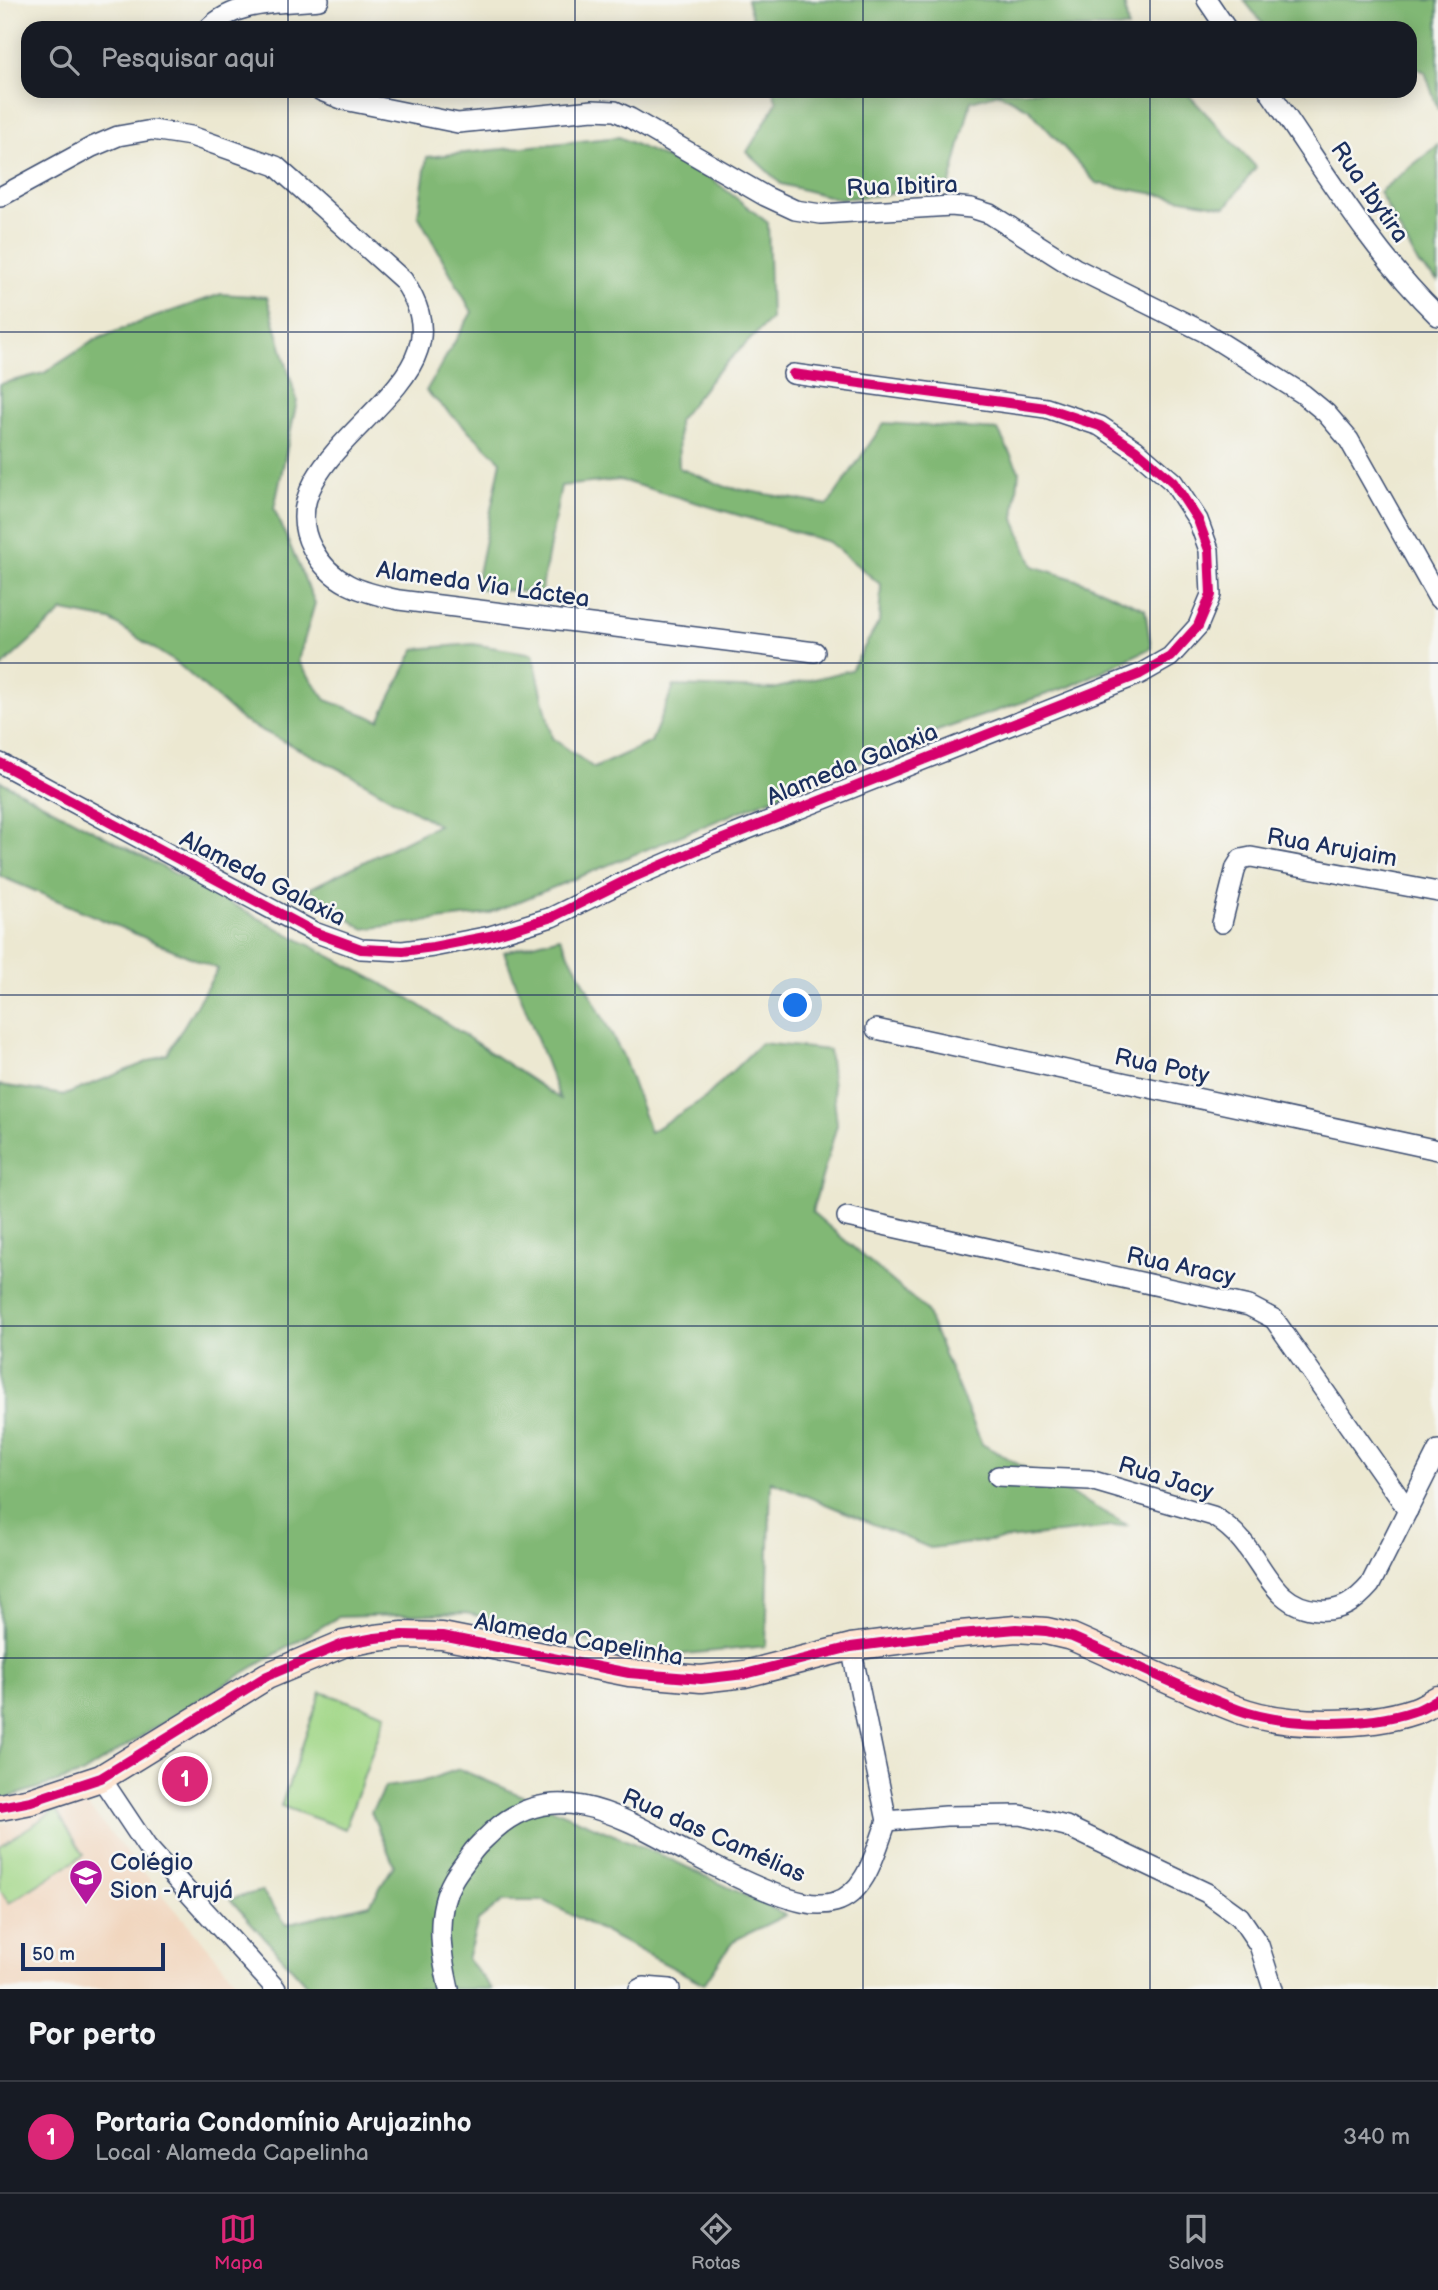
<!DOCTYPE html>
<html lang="pt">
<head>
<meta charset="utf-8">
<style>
	body { margin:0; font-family:"Balsamiq Sans",sans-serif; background:#20242c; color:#f1f3f6 }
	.scale { position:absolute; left:21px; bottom:18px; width:144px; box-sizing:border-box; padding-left:7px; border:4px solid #1b2f5e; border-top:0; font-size:19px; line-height:24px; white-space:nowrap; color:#1b2f5e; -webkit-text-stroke:5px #f6f6f2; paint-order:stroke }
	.you { position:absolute; left:796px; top:1006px; width:24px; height:24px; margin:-18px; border:5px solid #fff; border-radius:50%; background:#1a73e8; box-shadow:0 0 0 10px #1a73e833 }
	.badge { display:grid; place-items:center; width:46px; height:46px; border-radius:50%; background:#db2777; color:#fff; font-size:23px; font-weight:700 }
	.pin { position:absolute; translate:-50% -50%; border:4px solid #fff; box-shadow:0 2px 7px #0006 }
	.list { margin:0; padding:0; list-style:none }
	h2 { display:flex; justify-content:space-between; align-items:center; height:91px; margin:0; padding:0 28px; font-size:30px }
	h2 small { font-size:23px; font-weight:400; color:#9ea1a6 }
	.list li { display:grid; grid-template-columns:46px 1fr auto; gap:21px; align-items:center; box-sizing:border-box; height:112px; padding:0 28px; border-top:2px solid #363941 }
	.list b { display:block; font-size:26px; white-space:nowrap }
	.list p { margin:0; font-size:23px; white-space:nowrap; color:#9ea1a6 }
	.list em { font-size:23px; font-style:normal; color:#9ea1a6 }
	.icon { flex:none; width:38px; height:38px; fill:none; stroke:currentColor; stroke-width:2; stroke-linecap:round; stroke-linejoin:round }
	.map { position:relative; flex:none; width:1438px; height:1989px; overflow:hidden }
	.search { position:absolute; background:#171b24; box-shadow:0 4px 18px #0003; left:21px; right:21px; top:21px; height:77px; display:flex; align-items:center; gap:18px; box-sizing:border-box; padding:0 24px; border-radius:21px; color:#9ea1a6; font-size:26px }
	.sheet { height:203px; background:#171b24 }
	nav { display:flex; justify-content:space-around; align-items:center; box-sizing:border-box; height:98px; border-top:2px solid #363941; background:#171b24; font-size:19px; color:#9ea1a6 }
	nav a { display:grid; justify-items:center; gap:4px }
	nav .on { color:#db2777 }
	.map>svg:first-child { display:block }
</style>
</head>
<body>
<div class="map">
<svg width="1438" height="1989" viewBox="0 0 1438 1989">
	<rect width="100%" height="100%" fill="#f6f6f2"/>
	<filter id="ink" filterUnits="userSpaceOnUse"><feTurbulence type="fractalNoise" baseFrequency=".0143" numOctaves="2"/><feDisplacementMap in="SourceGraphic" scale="14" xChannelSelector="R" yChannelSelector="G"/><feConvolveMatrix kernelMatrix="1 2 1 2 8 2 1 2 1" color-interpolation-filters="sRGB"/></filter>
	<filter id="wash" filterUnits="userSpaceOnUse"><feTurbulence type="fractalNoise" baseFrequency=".00686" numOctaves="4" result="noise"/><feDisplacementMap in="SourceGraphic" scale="28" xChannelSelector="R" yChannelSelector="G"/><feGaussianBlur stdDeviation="1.57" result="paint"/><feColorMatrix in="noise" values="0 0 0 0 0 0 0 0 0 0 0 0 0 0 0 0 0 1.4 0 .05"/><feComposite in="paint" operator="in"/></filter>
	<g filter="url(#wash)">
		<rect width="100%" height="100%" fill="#ece8d1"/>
		<path fill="#f1d5bd" d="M84,1802l159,187h-243v-165z"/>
		<g fill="#a2d788" stroke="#5e8373" stroke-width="2">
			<path d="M321,1692l65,22 -41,115 -64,-23z"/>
			<path d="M56,1810l28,45 -75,48 -9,-13v-44z"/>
		</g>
		<g fill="#81b874" stroke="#4e7469" stroke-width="2">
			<path d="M747,0h377l4,28h-373z"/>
			<path d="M1244,0h194v110l-13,-38 -15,-7v-37h-144z"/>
			<path d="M773,91h412l71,76 -30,40 -130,-24 -67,-74 -30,-16 -28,8 -22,87 -110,11 -58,-15 -34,-32 30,-50z"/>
			<path d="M619,137l93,42 56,44 3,96 -55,54 -38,48 1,47 47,19 102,18 56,-82 114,7 21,41 -5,48 19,47 50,16 62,27 6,39 -80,38 -134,45 -449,183 -125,15 -54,-40 129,-64 -89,-51 -106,-53 -65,-57 -68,-44 -47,-9 -63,57v-284l44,-11 51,-33 37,-15 89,-31 46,3 30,104 -23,108 41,94 -17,58 28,39 53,20 36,-71 58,-5 60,10 19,84 42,30 57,-26 23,-56 99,3 78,-19 28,-48 2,-37 -52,-43 -209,-62 -59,6 -20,107 -66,-5 26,-127 -75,-70 46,-79 -54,-97 9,-58z"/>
			<path d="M1438,145v136l-19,-16 -40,-73z"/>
			<path d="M0,781l409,217 151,101 -56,-147 56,-15 63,119 27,76 55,-34 56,-55 68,7 8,75 -25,87 113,97 57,135 145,81 -197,23 -159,-67 -5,165 -90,9 -85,-12 -125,-30 -128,4 -143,85 -113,72 -82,26v-715l65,10 102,-41 51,-85 -218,-93z"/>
			<path d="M459,1769l209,89 118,57 -53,26 -29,43 -159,-83h-42l-25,20 -11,38 25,30h-182l-80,-90 32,-8 24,33 84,-20 24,-39 -23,-53 14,-25 36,-5z"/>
		</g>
	</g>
	<g filter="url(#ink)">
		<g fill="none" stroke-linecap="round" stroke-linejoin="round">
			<g stroke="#3a4b6f" stroke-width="22">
				<g id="street">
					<path d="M1207,0l19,28"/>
					<path d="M209,28c28,-28 72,-24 110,-28"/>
					<path d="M321,91l23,9 114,23 135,-13 22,1 15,7 135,78 30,14 26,4 130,-8 20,2 19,6 85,54 129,64 99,62 23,19 23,27 89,158"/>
					<path d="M1269,91c53,76 102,160 169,225"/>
					<path d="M0,197l92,-50 26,-11 34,-6 39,6 85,30 127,114c14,21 24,44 15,70 -20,64 -147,121 -106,198 19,36 49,44 87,52l416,52"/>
					<path d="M0,763l314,169 47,17 42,2 30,-4 57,-11 62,-19 75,-37 86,-37 427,-169 30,-17 28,-31 13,-31 -2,-45 -11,-30 -25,-38 -37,-32 -36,-24 -54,-18 -253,-34"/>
					<path d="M1222,923l14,-56 5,-8 10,-2 187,35"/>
					<path d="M876,1029l562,121"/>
					<path d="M847,1217l402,89 25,13 134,191"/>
					<path d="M998,1476l92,4 123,36c11,7 20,14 29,25 24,28 34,67 77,69 22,2 37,-9 51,-25l68,-135"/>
					<path d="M851,1647l36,174"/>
					<path d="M101,1778l46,69 129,142"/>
					<path d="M449,1989c-8,-35 -15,-76 4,-109 5,-9 12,-17 18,-26 6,-9 14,-15 22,-23 63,-57 132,-12 194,21 28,15 57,30 86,41 19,7 42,15 62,9 32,-9 41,-53 52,-81l59,-5 74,-1 46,11 141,67 33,24 19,28 14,44"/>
					<path d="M639,1989l5,-2 26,2"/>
				</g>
			</g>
			<g stroke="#3a4b6f" stroke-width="29">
				<path id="secondary" d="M0,1807l31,-6 70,-23 166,-102 76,-32 32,-6 28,-3 39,1 187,37 72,6 44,-5 106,-27 76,-10 89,-8 30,2 26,6c55,24 111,52 167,73 47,17 128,17 175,1 8,-2 16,-8 24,-12"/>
			</g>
			<use href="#street" stroke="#fff" stroke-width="19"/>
			<use href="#secondary" stroke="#fde4d1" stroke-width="26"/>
			<g stroke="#f6f6f2" stroke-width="15">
				<g id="cycleway">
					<path d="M0,763l314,169 47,17 42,2 30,-4 57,-11 62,-19 75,-37 86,-37 427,-169 30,-17 28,-31 13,-31 -2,-45 -11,-30 -25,-38 -37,-32 -36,-24 -54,-18 -253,-34"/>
					<path d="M0,1807l31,-6 70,-23 166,-102 76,-32 32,-6 28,-3 39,1 187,37 72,6 44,-5 106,-27 76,-10 89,-8 30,2 26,6c55,24 111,52 167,73 47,17 128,17 175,1 8,-2 16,-8 24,-12"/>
				</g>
			</g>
			<use href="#cycleway" stroke="#d6006c" stroke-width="10"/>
		</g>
	</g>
	<path fill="none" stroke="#1b2f5e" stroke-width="2" stroke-opacity="0.55" d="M288,0v28M575,0v28M863,0v28M1150,0v28M288,91v1898M575,91v1898M863,91v1898M1150,91v1898M0,332h1438M0,663h1438M0,995h1438M0,1326h1438M0,1658h1438"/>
	<defs>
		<g id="school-pin" transform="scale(1.75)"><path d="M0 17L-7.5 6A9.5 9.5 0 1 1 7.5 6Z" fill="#b5179e" stroke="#f6f6f2"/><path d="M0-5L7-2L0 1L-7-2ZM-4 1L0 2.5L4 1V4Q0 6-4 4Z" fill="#fff"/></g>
	</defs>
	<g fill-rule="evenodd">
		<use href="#school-pin" x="86" y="1876"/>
	</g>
	<g text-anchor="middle" stroke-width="5" stroke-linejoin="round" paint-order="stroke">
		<g font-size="24" fill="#1b2f5e" stroke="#f6f6f2">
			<text transform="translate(902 186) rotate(-2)" y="8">Rua Ibitira</text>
			<text transform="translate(1370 192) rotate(55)" y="8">Rua Ibytira</text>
			<text transform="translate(483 584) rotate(8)" y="8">Alameda Via Láctea</text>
			<text transform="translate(852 764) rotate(-22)" y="8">Alameda Galaxia</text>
			<text transform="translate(1332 847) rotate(10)" y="8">Rua Arujaim</text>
			<text transform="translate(263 878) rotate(27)" y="8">Alameda Galaxia</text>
			<text transform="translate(1162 1066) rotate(12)" y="8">Rua Poty</text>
			<text transform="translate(1181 1266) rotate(12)" y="8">Rua Aracy</text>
			<text transform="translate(1166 1478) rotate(17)" y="8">Rua Jacy</text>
			<text transform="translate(579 1639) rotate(10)" y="8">Alameda Capelinha</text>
			<text transform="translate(714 1835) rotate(24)" y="8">Rua das Camélias</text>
		</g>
		<g font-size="24" fill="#1b2f5e" stroke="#f6f6f2" text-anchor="start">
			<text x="110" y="1870">Colégio<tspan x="110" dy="28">Sion - Arujá</tspan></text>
		</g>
	</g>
</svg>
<div class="scale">50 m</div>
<div class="you"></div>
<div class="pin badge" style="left:185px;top:1779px">1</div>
<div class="search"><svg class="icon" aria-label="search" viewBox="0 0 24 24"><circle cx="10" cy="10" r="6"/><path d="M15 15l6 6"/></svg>Pesquisar aqui</div>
</div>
<section class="sheet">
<h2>Por perto<small></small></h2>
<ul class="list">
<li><span class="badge">1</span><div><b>Portaria Condomínio Arujazinho</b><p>Local · Alameda Capelinha</p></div><em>340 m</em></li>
</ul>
</section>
<nav>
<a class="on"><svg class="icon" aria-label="map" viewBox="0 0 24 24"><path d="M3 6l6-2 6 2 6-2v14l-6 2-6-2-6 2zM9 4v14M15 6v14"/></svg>Mapa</a>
<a><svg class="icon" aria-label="directions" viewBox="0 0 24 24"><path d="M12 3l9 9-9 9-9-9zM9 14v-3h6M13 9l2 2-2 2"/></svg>Rotas</a>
<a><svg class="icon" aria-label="saved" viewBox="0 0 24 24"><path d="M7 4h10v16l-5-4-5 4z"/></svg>Salvos</a>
</nav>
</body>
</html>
